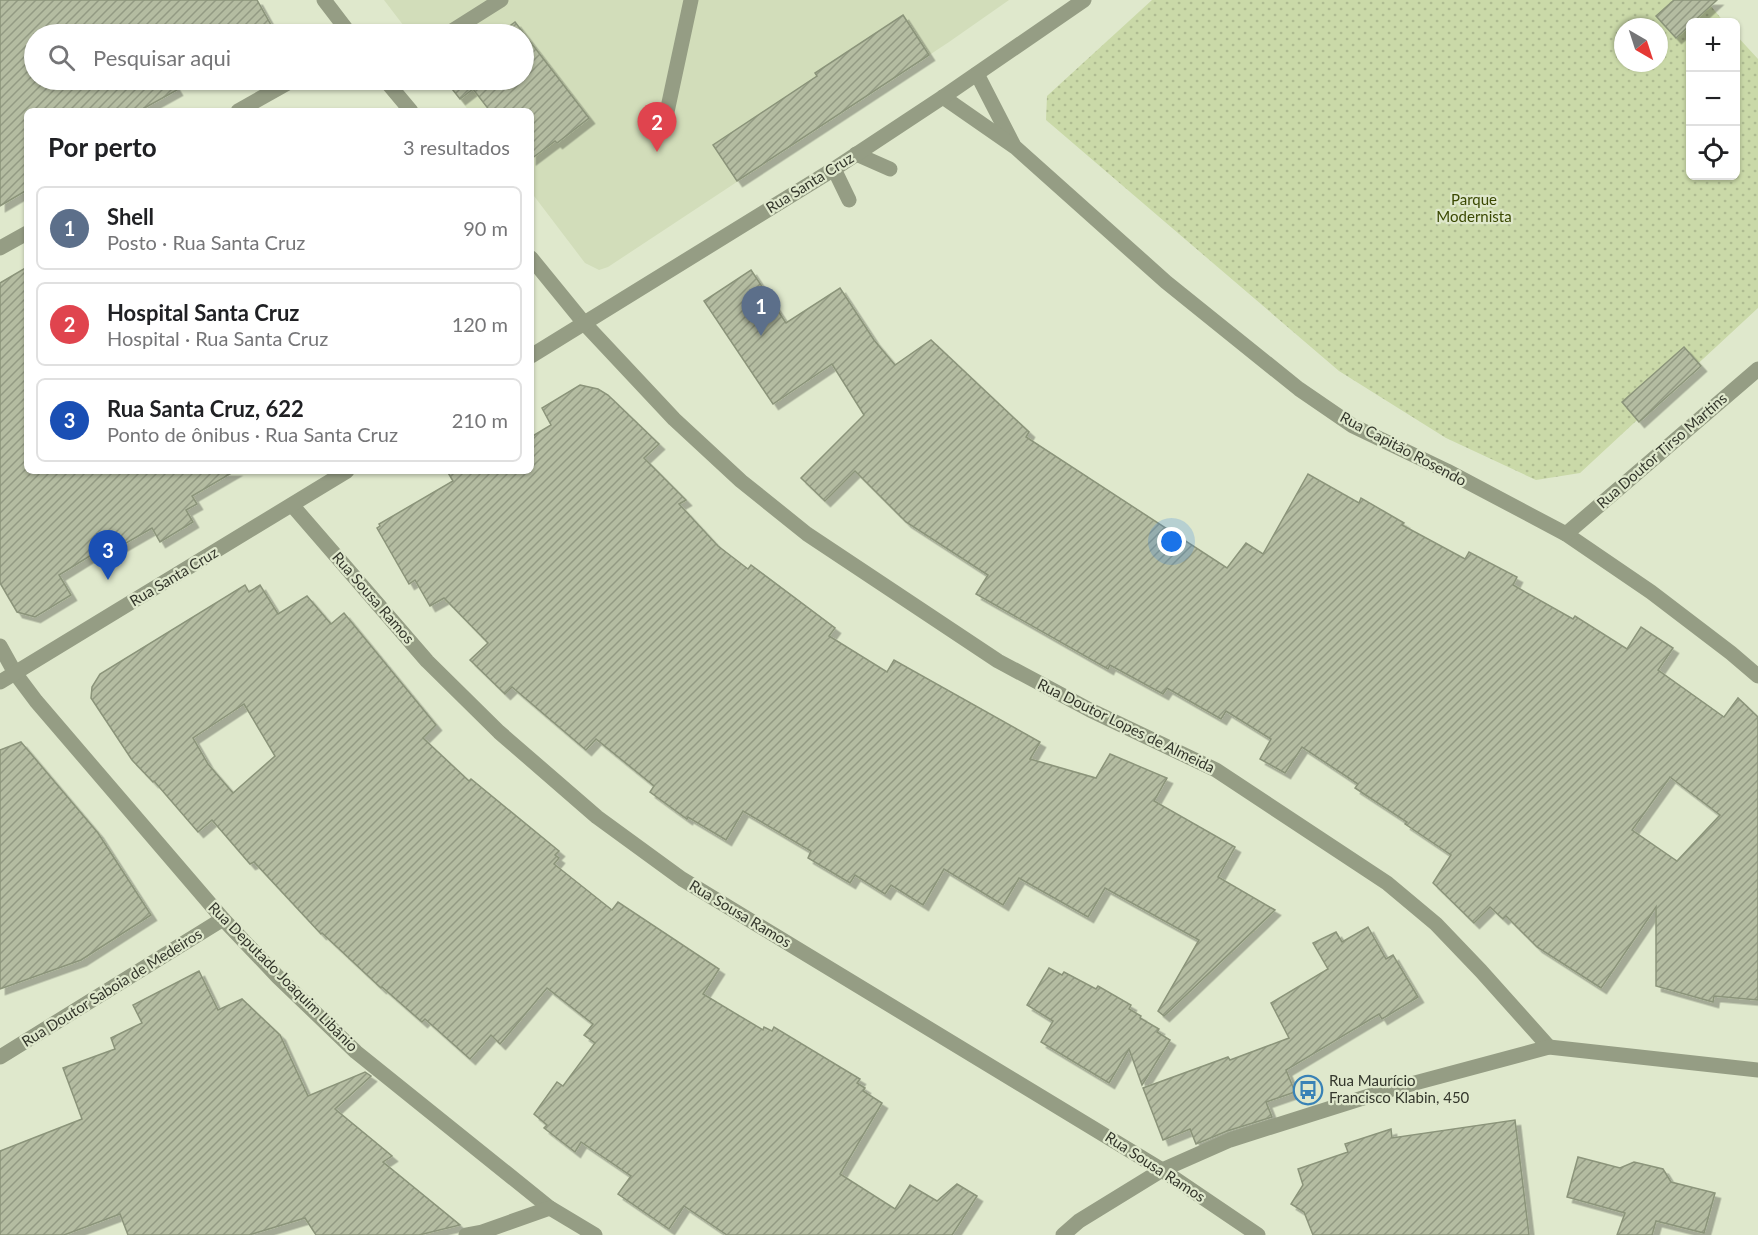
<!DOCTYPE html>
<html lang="pt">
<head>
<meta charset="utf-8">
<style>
	body { margin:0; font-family:Lato,sans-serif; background:#f6f6f6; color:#202124 }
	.controls { position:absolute; right:18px; top:18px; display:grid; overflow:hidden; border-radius:9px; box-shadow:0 2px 4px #0004 }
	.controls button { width:54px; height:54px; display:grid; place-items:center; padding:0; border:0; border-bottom:2px solid #e0e0e0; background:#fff; color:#202124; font:30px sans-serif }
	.compass { position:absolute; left:1614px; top:18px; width:54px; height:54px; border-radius:50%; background:#fff; box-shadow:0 2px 4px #0004; rotate:141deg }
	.you { position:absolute; left:1172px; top:542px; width:21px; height:21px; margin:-15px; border:4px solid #fff; border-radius:50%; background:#1a73e8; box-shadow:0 0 0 9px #1a73e833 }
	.badge { display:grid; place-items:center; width:39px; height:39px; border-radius:50%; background:#3982b6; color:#fff; font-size:20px; font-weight:700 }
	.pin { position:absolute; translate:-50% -50px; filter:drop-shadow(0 2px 3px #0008) }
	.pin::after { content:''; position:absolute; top:32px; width:21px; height:18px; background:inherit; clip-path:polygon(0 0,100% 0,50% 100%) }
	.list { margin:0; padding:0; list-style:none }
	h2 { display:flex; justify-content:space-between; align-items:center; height:78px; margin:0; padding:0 24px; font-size:26px }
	h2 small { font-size:20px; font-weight:400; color:#757577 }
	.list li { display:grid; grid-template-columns:39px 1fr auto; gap:18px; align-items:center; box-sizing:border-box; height:84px; margin:0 12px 12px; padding:0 12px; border:2px solid #e0e0e0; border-radius:9px }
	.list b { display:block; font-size:22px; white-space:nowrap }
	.list p { margin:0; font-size:20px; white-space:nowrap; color:#757577 }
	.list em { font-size:20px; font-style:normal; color:#757577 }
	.icon { flex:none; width:33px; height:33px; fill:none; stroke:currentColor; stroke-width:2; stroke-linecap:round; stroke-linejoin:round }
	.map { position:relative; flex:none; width:1758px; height:1235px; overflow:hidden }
	.search { position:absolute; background:#fff; box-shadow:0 2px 4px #0004; left:24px; top:24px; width:510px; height:66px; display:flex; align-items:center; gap:15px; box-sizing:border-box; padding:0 21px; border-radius:33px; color:#757577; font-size:22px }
	.panel { position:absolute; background:#fff; box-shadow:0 2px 4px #0004; left:24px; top:108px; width:510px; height:366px; border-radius:9px }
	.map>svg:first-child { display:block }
</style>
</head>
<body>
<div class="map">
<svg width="1758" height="1235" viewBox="0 0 1758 1235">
	<defs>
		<pattern id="green-dots" width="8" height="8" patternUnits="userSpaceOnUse" patternTransform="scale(1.5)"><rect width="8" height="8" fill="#cad9a8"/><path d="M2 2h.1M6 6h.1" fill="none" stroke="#aebb91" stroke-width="1.8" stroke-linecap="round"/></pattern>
		<pattern id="building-hatch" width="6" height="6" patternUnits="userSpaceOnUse" patternTransform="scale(1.5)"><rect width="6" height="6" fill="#b4bca1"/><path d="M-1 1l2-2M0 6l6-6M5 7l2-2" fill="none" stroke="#939a83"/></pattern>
		<filter id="shadow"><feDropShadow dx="5.5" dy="5.5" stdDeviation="0" flood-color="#0004"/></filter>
	</defs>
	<rect width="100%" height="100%" fill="#dfe8cc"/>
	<path fill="#d2ddba" d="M384,0h625l-60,42 -341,225 -9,3 -14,-7 -54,-71v-81h-62l-24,-31h79v-46h-114z"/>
	<path fill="url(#green-dots)" fill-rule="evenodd" d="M1152,0h554l18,22h-34v154h46v-141l22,24v249l-178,165 -44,7 -90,-42 -107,-67 -293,-251 1,-24zM1623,27h36v36h-36z"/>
	<g fill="url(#building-hatch)" stroke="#8b947a" stroke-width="1.5" fill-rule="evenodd" filter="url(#shadow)">
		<path d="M0,0h257l19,34h-242v46h137l6,10 -38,21h-112v79l-27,16z"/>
		<path d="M1674,0h43l-24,22h-3v3l-14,13 -20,-22z"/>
		<path d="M903,15l26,40 -192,126 -24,-36 104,-69 -2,-3z"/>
		<path d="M515,22l74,96 -32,25 -2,-2 -24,18v-48h-41l-17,-22 -13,10 -15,-19h79v-46h-25z"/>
		<path d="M27,267v204h208l-43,25 5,8 -11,6 7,12 -33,20 -8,-14 -31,18 -4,-7 -58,36 12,20 -36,22 -18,-5 -17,-29v-300z"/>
		<path d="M751,270l35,53 54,-35 34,52 21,25 36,-25 98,92 -3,5 201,131 19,-25 17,11 45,-80 51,29 2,-5 43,25 -2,2 63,34 4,-7 48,25 -4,8 60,34 2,-3 52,33 14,-22 32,21 -15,22 66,47 14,-19 20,19v283l-44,-4 -1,6 -57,-16v-79l-55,81 -64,-41 -31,-31 -3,3 -13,-12 -16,16 -41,-40 18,-28 -46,-31 2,-2 -52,-34 3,-4 -56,-37 -17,26 -25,-14 11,-20 -45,-28 -5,8 -54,-31 -4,6 -53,-29 -2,4 -132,-75 12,-19 -82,-53 -51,-51 -30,30 -24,-23 63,-63 -32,-51 -59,40 -69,-103zM1670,777l50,38 -43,46 -45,-31z"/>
		<path d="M1684,347l17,19 -62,56 -17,-20z"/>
		<path d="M580,385l18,4 10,6 51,49 -15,14 42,42 -7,4 39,42 30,23 3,-4 84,63 -6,8 58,36 7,-12 146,82 -10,17 66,19 14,-24 57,24 -13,23 81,46 -17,30 57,33 -111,106 -6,-5 41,-71 -94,-52 -17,29 -69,-39 -16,27 -59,-36 -21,36 -32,-20 -6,9 -30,-19 -5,8 -42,-25 3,-7 -68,-40 -17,29 -38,-23 -1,2 -37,-27 4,-6 -58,-47 -10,11 -74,-63 -7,7 -35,-34 18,-17 -44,-45 -14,8 -15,-26 -6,4 -32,-56 3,-2 -1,-2 74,-43 -6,-10h84v-34l20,-12 -9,-17z"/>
		<path d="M245,585l4,7 11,-7 18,29 29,-18 24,28 13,-11 92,112 -13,13 46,43 2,-2 88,72 -4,4 4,3 -5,6 58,46 6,-8 101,67 -16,25 60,36 1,-3 8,4 2,-4 86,52 -3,4 8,5 -2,3 19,12 -42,71 55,35 15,-24 27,16 20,-17 20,12 -25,39h-225l-43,-29 -15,23 -51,-35 13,-18 -50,-34 -6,10 -31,-24 3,-3 -13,-11 23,-32 6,4 32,-43 -11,-8 9,-11 -46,-36 -47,56 -9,-9 -21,24 -45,-40 -3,3 -40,-35 -1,1 -59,-55 -1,1 -67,-72 -4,2 -38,-44 -14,12 -44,-51 -1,1 -21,-22 -41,-62 1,-11 8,-13zM244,704l31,52 -42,37 -25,-29 -15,-26z"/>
		<path d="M21,742l77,91 53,82 -70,45 -81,29v-239z"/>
		<path d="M1368,927l18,32 7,-4 25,42 -36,22 -3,-5 -93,56 9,22 -29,10 6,15 -45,14 -31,13 -6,-15 -27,11 -20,-52 85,-31 2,3 59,-22 -18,-35 57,-34 -15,-26 23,-11 6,10z"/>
		<path d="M1049,968l13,7 2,-3 32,17 2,-3 33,19 -2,4 12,7 -1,2 19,11 -2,3 13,8 -28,45 -13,-36 -20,34 -68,-41 12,-21 -26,-16z"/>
		<path d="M199,971l19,39 24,-11 38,36 28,61 57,-24 6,4 -36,33 57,47 -9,6 77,63 -41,10h-103l-11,-17 -56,17h-121l-8,-21 -56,21h-64v-84l82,-32 -19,-51 52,-19 -4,-11 31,-15 -9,-18z"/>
		<path d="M1515,1120l14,115h-216l-9,-23 -13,-8 12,-19 -5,-16 50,-17 -3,-8 46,-15 1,9z"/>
		<path d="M1578,1157l42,11 14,-6 29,7 8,13 44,11 -11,40 -48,-12 -4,14h-35l8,-22 -58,-16z"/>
	</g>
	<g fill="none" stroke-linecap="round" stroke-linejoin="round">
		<g stroke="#959d84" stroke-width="15">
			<path d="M447,34l54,-34"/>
			<path d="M664,126l27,-126"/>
			<path d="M856,154l34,15"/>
			<path d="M834,169l15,31"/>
		</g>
		<g stroke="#959d84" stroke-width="15">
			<path d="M324,0l26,34"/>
			<path d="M977,74l36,70"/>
			<path d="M385,80l26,31"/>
			<path d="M943,97l72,50 151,135 133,107 54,37 94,45 119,63 85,58 80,61 27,23"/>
			<path d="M238,111l55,-31"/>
			<path d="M0,248l27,-15"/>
			<path d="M531,258l53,65 90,96 67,62 66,53 191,127 92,49 126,60 171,113 49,41 45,47 68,76"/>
			<path d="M292,505l135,156 72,71 98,85 85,62 480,291 96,65"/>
			<path d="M1566,534l192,-165"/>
			<path d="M0,646l15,27 21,28 187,218 55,58 78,75 194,156 45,27"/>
			<path d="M0,1057l223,-138"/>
			<path d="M466,1235l16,-3 68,-24"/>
		</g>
		<g stroke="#959d84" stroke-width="15">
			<path d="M531,356l303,-187 109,-72 141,-97"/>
			<path d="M0,682l347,-211"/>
			<path d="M1063,1235l16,-14 83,-51 68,-30 155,-49 164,-44 209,23"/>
		</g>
	</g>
	<defs>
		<g id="bus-ring" transform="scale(1.5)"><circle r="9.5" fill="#dfe8cc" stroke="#3982b6" stroke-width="1.5"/><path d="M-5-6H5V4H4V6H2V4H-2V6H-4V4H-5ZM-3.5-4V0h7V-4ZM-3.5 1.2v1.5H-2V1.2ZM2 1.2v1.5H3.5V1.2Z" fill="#3982b6"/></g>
	</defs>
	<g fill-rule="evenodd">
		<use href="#bus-ring" x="1308" y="1090"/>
	</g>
	<g text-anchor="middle" stroke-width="4.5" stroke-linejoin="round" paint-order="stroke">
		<g font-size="15" fill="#34372c" stroke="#dfe8cc">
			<text transform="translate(810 183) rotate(-32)" y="5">Rua Santa Cruz</text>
			<text transform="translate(1403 449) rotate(28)" y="5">Rua Capitão Rosendo</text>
			<text transform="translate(1662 451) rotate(-41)" y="5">Rua Doutor Tirso Martins</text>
			<text transform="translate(174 577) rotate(-31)" y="5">Rua Santa Cruz</text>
			<text transform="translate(373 598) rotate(49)" y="5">Rua Sousa Ramos</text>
			<text transform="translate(1126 726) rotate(26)" y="5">Rua Doutor Lopes de Almeida</text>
			<text transform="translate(740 914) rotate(31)" y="5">Rua Sousa Ramos</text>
			<text transform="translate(283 977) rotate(45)" y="5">Rua Deputado Joaquim Libânio</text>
			<text transform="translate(112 988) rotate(-32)" y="5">Rua Doutor Saboia de Medeiros</text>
			<text transform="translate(1155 1167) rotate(33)" y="5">Rua Sousa Ramos</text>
		</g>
		<g font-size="15" fill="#3a4802" stroke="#dfe8cc">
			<text x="1474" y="205">Parque<tspan x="1474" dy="17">Modernista</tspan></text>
		</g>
		<g font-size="15" fill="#34372c" stroke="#dfe8cc" text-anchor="start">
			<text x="1329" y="1086">Rua Maurício<tspan x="1329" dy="17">Francisco Klabin, 450</tspan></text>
		</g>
	</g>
</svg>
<div class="controls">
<button>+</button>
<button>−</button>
<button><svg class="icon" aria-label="locate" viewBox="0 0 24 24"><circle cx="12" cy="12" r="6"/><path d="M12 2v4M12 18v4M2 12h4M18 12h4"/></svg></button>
</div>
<svg class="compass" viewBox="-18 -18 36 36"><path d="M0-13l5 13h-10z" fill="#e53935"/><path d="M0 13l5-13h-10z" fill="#757577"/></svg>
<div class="you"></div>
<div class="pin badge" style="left:761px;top:336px;background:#5c6f8a">1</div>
<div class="pin badge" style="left:657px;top:152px;background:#e0444e">2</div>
<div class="pin badge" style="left:108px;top:580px;background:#1a4fb4">3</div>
<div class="search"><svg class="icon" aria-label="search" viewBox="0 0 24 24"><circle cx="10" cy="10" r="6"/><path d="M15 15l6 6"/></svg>Pesquisar aqui</div>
<section class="panel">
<h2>Por perto<small>3 resultados</small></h2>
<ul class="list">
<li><span class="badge" style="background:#5c6f8a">1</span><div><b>Shell</b><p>Posto · Rua Santa Cruz</p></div><em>90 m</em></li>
<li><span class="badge" style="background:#e0444e">2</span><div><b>Hospital Santa Cruz</b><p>Hospital · Rua Santa Cruz</p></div><em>120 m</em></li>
<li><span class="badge" style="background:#1a4fb4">3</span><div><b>Rua Santa Cruz, 622</b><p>Ponto de ônibus · Rua Santa Cruz</p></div><em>210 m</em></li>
</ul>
</section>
</div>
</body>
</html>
